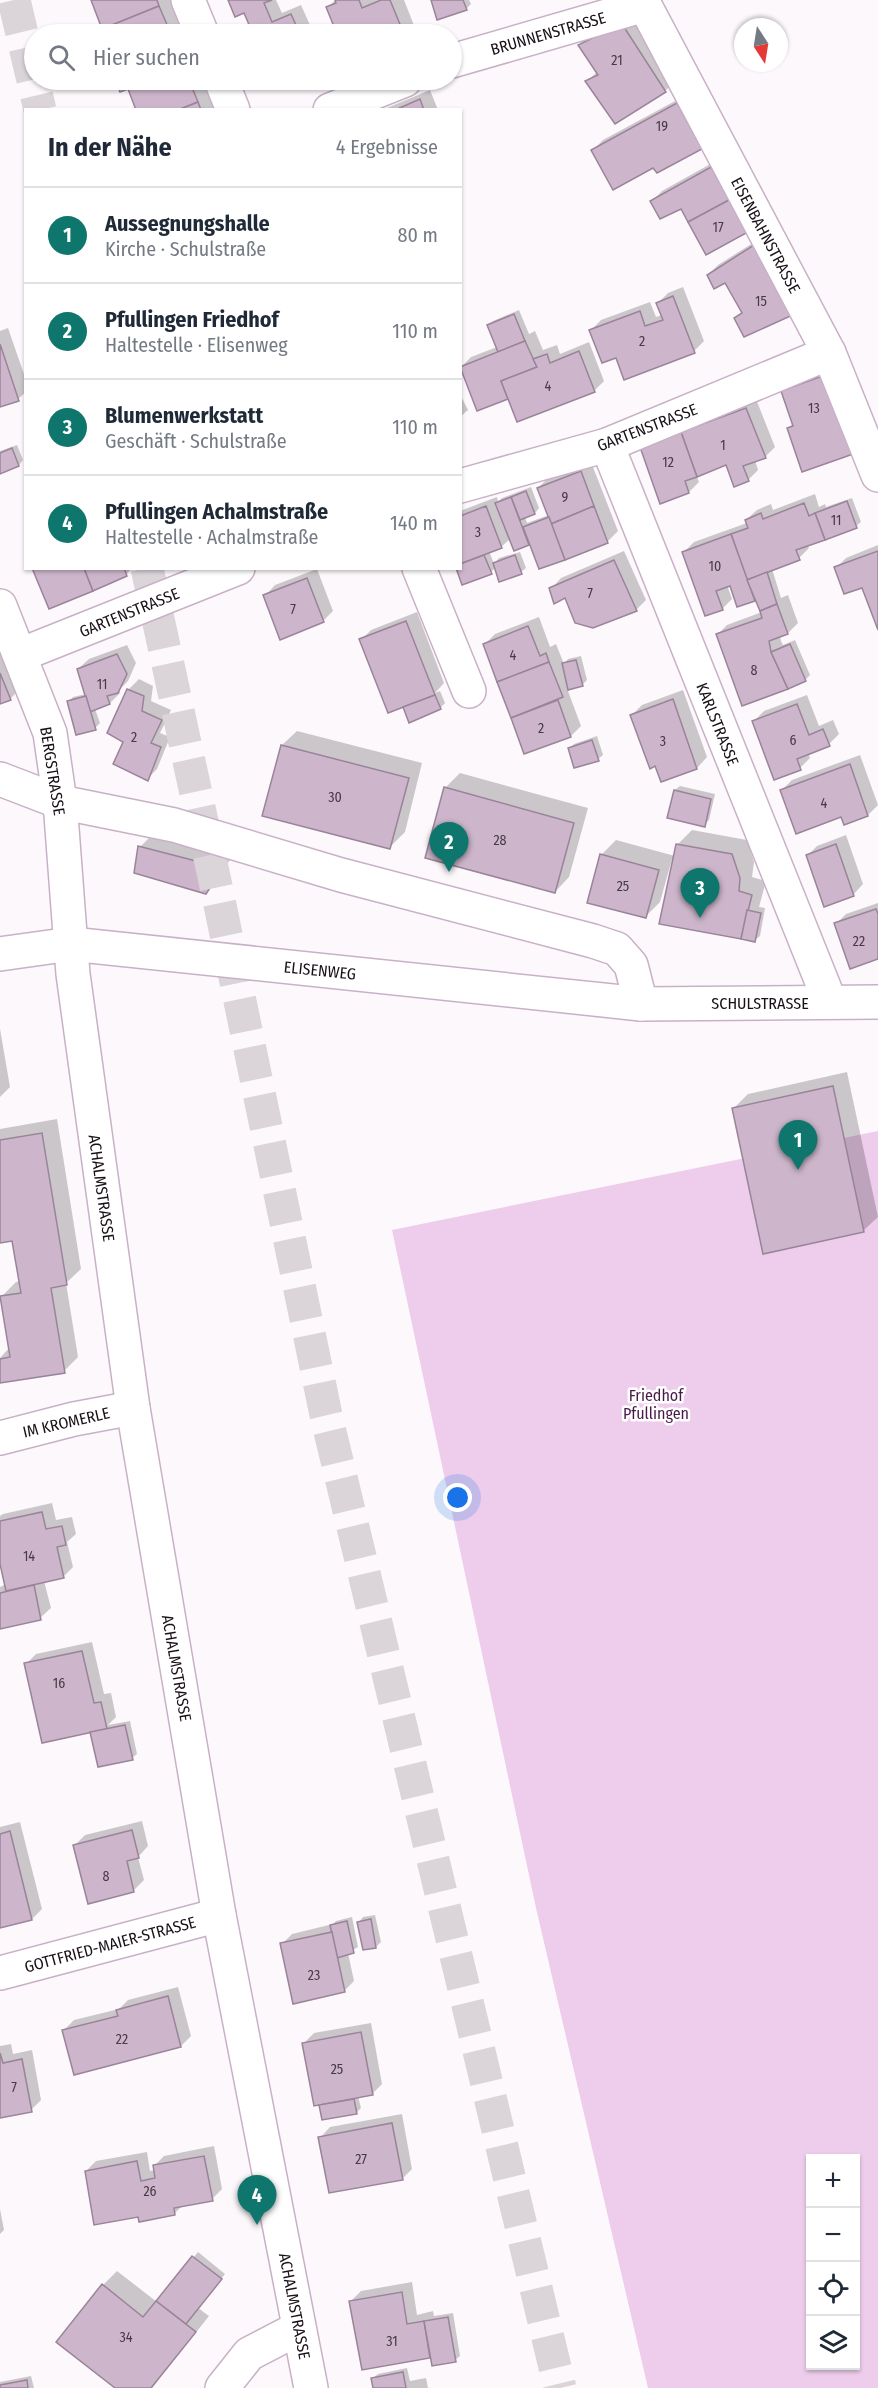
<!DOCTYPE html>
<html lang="de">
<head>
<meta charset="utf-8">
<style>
	body { margin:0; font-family:"Fira Sans Condensed",sans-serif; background:#f6f6f7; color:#1f2937 }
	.controls { position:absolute; right:18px; bottom:18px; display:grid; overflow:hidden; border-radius:0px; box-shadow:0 2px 4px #0004 }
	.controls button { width:54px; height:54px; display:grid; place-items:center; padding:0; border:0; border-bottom:2px solid #e0e1e3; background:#fff; color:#1f2937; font:30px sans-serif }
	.compass { position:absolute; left:734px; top:18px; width:54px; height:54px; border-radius:50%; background:#fff; box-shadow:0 2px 4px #0004; rotate:168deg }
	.you { position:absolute; left:458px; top:1498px; width:21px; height:21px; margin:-15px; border:4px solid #fff; border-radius:50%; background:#1a73e8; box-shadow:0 0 0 9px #1a73e833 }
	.badge { display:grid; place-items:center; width:39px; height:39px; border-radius:50%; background:#0f766e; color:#fff; font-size:20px; font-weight:700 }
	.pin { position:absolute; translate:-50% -50px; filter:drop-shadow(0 2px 3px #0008) }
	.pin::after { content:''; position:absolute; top:32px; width:21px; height:18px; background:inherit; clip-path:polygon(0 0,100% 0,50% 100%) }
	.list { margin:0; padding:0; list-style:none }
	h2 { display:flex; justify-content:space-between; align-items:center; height:78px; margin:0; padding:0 24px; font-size:26px }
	h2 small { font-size:20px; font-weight:400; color:#747a83 }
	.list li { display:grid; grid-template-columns:39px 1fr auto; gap:18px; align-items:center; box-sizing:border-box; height:96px; padding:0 24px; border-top:2px solid #e0e1e3 }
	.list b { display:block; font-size:22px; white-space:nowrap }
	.list p { margin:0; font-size:20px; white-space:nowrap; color:#747a83 }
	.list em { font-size:20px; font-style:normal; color:#747a83 }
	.icon { flex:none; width:33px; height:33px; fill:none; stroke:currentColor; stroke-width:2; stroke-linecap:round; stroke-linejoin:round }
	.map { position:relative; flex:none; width:878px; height:2388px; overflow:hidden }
	.search { position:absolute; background:#fff; box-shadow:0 2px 4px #0004; left:24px; top:24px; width:438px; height:66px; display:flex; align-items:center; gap:15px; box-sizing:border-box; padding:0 21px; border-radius:33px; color:#747a83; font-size:22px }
	.panel { position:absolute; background:#fff; box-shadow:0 2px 4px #0004; left:24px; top:108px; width:438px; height:462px; border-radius:0px }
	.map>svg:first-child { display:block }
</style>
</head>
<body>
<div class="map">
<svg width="878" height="2388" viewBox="0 0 878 2388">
	<rect width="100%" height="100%" fill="#fdf8fc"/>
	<path fill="#edcdeb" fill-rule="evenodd" d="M878,1131v1257h-230l-112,-480 -144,-678zM810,2158h46v208h-46z"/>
	<g fill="#0003">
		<path d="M92,0h79l10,27 -7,7h-68z"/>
		<path d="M230,0h46l6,13 19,-8 13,29h-60l-9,-23z"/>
		<path d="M335,0h69l11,28 -7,6h-69l-11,-26z"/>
		<path d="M432,0h37l2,4 -5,5z"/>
		<path d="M632,15l43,66 -10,10 -50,31 -28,-41 10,-9 -17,-27 10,-10z"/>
		<path d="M117,80h86l12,30h-77l-4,-25 -13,5z"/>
		<path d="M430,90l8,20h-56z"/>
		<path d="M688,94l23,44 -10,10 -47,18 -61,-16 10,-10z"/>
		<path d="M721,158l36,63 -105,-20 10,-10z"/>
		<path d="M764,236l40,66 -68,16 7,-7 -17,-30 -18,-6 10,-10z"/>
		<path d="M683,287l21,54 -10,10 -103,-21 10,-10 49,-18 6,15 6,-2 -4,-12 10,-10z"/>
		<path d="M519,310l10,24 6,-3 8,19 14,-5 3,9 29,-12 15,39 -10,10 -85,6 -31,12 -17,-42 10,-10 26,-10 -8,-21 4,-5z"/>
		<path d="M8,328l18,52v12l-8,7 -18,7v-75z"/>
		<path d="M838,365l27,77 -77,-14 6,-5 -11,-32 10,-10z"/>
		<path d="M460,394l8,16 -8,7z"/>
		<path d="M756,399l19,48 -10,10 -10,3 3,10 -10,10 -21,-17 -31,12 3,7 -10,10 -47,-44z"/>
		<path d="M17,445l6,15 -4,5 -19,7v-21z"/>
		<path d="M591,462l27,69 -10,10 -44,18 -34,-16 -15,6 -4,-11 -10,9 -12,4 5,13 5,-6 21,-6 6,16 -5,4 -25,-5 -5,5 -31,-4v-57l37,-14 1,5 4,-4 29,-11 8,21 -4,5 -10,4 2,6 22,-8 -11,-27 10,-10z"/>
		<path d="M815,494l4,13 6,-3 1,3 26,-9 9,24 -5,4 -49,18 2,4 -10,10 -27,11 9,29 7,-3 10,28 -10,10 -8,3 1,5 2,4 12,-5 15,35 -5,5 -88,-45 10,-10 35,-13 -6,-14 -2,2 -23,-16 -4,1 5,14 -10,10 -38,-57 10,-10 53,-19 -1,-3 11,-10 14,-6 2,6z"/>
		<path d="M878,545v81l-15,-40 -27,-18 10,-10z"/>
		<path d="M624,551l22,49 -10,10 -70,-14 -15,-7 10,-11z"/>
		<path d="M33,568h99l-6,7z"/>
		<path d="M317,569l16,42 -10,10 -58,-25 10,-11z"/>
		<path d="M417,612l27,71 -9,10 5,-2 5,12 -5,5h-35l-44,-68 10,-10z"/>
		<path d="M539,617l11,30 6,-3 8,20 4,-5 13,-3 6,24 -5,5 -11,3 -3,3 13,35 -10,10 -46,16 -40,-108 10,-10z"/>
		<path d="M0,638l20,51 -10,10 -10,4z"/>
		<path d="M127,645l9,18 -8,18 -9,9 1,3 -10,10 -15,6 5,14 -5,5 -27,-26 5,-5 13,-3 -8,-25 11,-10z"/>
		<path d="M139,679l14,7 -2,15 20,9 -11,23 10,4 -13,32 -10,10 -23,-38 -15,-8 20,-44z"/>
		<path d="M683,690l24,67 -10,11 -35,12 -30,-65 10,-10z"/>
		<path d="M807,695l12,31 14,-6 6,14 -10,10 -21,9 2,5 -10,10 -46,-47 10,-10z"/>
		<path d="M297,731l125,32 -17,69 -15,15 -108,-102z"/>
		<path d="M597,736l6,19 -5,4 -29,-10 5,-5z"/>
		<path d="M860,755l18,50 -10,10 -26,1 -60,-26 10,-10z"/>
		<path d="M460,773l128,35 -19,69 -14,15 -110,-104z"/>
		<path d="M680,786l35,8 -6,26 -5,5 -29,-35z"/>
		<path d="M692,830l55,10 7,22 -2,15 14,4 -7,26 6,1 -5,28 -5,4 -83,-81 -12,43 -14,14 -45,-61 15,-15 59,16 2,-11z"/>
		<path d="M846,835l17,49 -10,11 -46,-39 10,-10z"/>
		<path d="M150,837l81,21 -15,24 -11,10 -65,-45z"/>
		<path d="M878,903v54l-42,-33 10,-10z"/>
		<path d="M0,1029l10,58 -10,10z"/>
		<path d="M847,1072l31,145 -15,14 -130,-122 15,-15z"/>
		<path d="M57,1119l24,150 -15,14 12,74 -14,14 -64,4v-17l10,-11 -8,-51 14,-14 4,-1 -7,-41 -13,2v-113z"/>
		<path d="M52,1503l4,17 16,-3 4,17 -9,8 6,25 -10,10 -19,4 7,27 -11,10 -40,9v-40l6,-3 -6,-27v-41l3,-2z"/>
		<path d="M92,1642l12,52 7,-1 5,24 -8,8 22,-4 7,33 -5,4 -41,-28 -65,-66 10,-10z"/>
		<path d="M142,1821l6,25 -10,11 6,23 -10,10 -45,12 -14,-57 10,-10z"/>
		<path d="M20,1822l22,87 -10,10 -32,8v-100z"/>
		<path d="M375,1915l6,27 -5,5 -17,-25 4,-5z"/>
		<path d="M352,1917l6,30 -10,6 6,28 -10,10 -62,-47 10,-10 41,-10 3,-3z"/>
		<path d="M178,1987l13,49 -10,10 -117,-16 10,-10 45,-11 9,-9z"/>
		<path d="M371,2023l11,61 -10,10 -14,2 3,12 -5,5 -33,6 -19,-76 10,-10z"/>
		<path d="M11,2044l2,10 19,-4 9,50 -10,10 -31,6v-70z"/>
		<path d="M402,2114l10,55 -10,10 -82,-41 10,-11z"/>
		<path d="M214,2146l8,43 -10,10 -29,6 -9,9 -35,1 -53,-44 10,-10 51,-9 3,19 5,-1 -1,-4 10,-10z"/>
		<path d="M0,2209l4,21 -4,4z"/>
		<path d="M198,2252l27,22 -27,34 11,8 -57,72h-34l-15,-103 14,-14 40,31z"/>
		<path d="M412,2282l5,33 16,-4 1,5 19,-3 7,43 -5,4 -24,-5 -2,1 -78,-55 10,-10z"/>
		<path d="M407,2368l3,13 16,-3 2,10h-53l-2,-10 5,-4z"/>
		<path d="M31,2376l3,12h-34v-6z"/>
	</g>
	<g fill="#cdb6cb" stroke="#9a8499" stroke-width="1.5">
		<path d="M91,0h66l2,6 -57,23z"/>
		<path d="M228,0h44l-8,3 8,19 19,-8 9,20h-47l-9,-21 -9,4z"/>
		<path d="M335,0h24l3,8 19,-8h9l14,34h-67l-11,-27 10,-4z"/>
		<path d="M431,0h32l4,10 -30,10z"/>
		<path d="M159,6l12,28h-66l-3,-5z"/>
		<path d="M622,24l44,68 -51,32 -30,-43 13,-6 -20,-30z"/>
		<path d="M115,80h37l-32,12z"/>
		<path d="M152,80h37l9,22 -20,8h-42l-8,-21z"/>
		<path d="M420,99l4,11h-29z"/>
		<path d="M198,102l3,8h-23z"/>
		<path d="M677,103l25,46 -45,24 -4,-5 -40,22 -22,-40z"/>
		<path d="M711,167l18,33 -41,22 -7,-13 -21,10 -10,-18z"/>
		<path d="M729,200l19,32 -42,23 -18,-33z"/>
		<path d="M754,245l41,69 -51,23 -10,-19 8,-5 -17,-30 -11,6 -7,-14z"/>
		<path d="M673,296l22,57 -71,27 -8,-22 -14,5 -13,-33 51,-19 5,15 18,-6 -7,-17z"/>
		<path d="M514,314l11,27 -27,11 -11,-27z"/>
		<path d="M525,341l12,26 -36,14 7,18 -31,12 -17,-44z"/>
		<path d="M0,344l19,57 -19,6z"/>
		<path d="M579,351l16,41 -78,30 -16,-41 36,-14 -4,-8 14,-5 3,9z"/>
		<path d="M828,374l28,79 -54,19 -15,-44 6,-2 -12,-35z"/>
		<path d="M746,408l20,50 -23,8 6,15 -15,6 -8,-22 -29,12 -16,-45z"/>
		<path d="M681,432l16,45 -12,4 4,12 -29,11 -20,-57z"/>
		<path d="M12,448l7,18 -19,8v-21z"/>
		<path d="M581,471l13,35 -43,18 -14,-36z"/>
		<path d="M526,491l9,23 -15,6 -9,-23z"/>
		<path d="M511,497l18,48 -15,6 -19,-48z"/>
		<path d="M847,501l10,27 -32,12 -10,-27z"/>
		<path d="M804,503l5,13 6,-3 10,27 -29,10 4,10 -53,20 -16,-46 17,-6 -3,-8 16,-7 2,6z"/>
		<path d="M486,506l16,42 -42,16v-48z"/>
		<path d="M594,506l14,37 -43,17 -14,-36z"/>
		<path d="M549,517l16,43 -26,9 -16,-42z"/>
		<path d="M731,534l24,67 -18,6 -7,-21 -14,5 7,19 -18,6 -23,-64z"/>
		<path d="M878,551v79l-16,-42 -18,6 -10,-27z"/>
		<path d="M484,555l8,19 -30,11 -6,-17h4v-4z"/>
		<path d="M515,555l7,19 -23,8 -6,-19z"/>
		<path d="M614,560l23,51 -44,17 -18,-5 -10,-25 -11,6 -5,-16z"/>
		<path d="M32,568h52l9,23 -44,18z"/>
		<path d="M84,568h40l3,8 -34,15z"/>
		<path d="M767,572l10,32 -17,7 -13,-31z"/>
		<path d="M307,578l17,44 -44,18 -17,-45z"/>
		<path d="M777,604l11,30 -19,7 2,11 17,37 -46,17 -26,-72 46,-16 -2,-7z"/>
		<path d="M406,621l29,74 -47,18 -29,-74z"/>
		<path d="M528,626l12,30 6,-3 3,9 -52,20 -14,-38z"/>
		<path d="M790,644l16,37 -18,8 -17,-37z"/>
		<path d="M117,654l10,20 -9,19 -11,3 3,8 -20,8 -13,-43z"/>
		<path d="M576,660l7,26 -15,4 -6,-27z"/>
		<path d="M549,662l14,35 -52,21 -14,-36z"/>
		<path d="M0,673l11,27 -11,4z"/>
		<path d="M127,689l17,7 -2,15 20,9 -11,23 10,4 -13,34 -35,-17 10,-22 -16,-9z"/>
		<path d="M435,695l6,14 -32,14 -6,-16z"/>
		<path d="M86,696l10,34 -20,5 -9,-34z"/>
		<path d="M673,699l24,70 -36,13 -6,-16 -5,3 -20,-54z"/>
		<path d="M558,700l13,37 -47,17 -13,-36z"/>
		<path d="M797,704l12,31 14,-6 7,17 -33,13 4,11 -27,10 -22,-59z"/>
		<path d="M592,740l7,21 -25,7 -6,-20z"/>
		<path d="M281,745l128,33 -19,71 -128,-33z"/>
		<path d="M850,764l18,52 -24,9 -3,-8 -45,17 -16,-44z"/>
		<path d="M444,787l130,36 -19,70 -130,-35z"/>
		<path d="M674,790l37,9 -6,28 -38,-9z"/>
		<path d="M676,844l56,10 8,24 -1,13 13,4 -11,44 -82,-15z"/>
		<path d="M836,844l18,52 -30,11 -18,-52z"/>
		<path d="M138,846l85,22 -17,26 -72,-21z"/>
		<path d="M600,854l59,16 -13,48 -59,-15z"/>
		<path d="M876,909l2,5v45l-28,10 -16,-46z"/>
		<path d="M747,910l14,3 -6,29 -14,-3z"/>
		<path d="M833,1086l31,146 -101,22 -31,-146z"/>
		<path d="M42,1133l25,152 -16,3 14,85 -65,10v-24l10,-2 -10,-61 21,-3 -9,-52 -12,2v-103z"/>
		<path d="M42,1512l4,17 16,-3 4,19 -9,2 7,31 -58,13 -6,-27v-43z"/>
		<path d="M34,1585l7,35 -41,9v-36z"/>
		<path d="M82,1651l12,52 7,-1 6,27 -65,14 -18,-80z"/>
		<path d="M125,1725l8,35 -35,7 -8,-35z"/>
		<path d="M132,1830l7,28 -12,3 7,31 -46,12 -15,-59z"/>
		<path d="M10,1831l22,89 -32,8v-94z"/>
		<path d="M371,1919l5,29 -13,2 -6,-28z"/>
		<path d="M347,1921l7,32 -17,5 -7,-33z"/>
		<path d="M332,1932l13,60 -52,12 -13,-61z"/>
		<path d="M168,1996l13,51 -107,28 -12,-45 56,-14 -2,-6z"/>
		<path d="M361,2032l12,63 -59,11 -12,-63z"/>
		<path d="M0,2053l3,10 19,-4 10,53 -32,6z"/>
		<path d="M354,2099l3,15 -35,6 -3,-15z"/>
		<path d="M392,2123l11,57 -74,13 -11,-56z"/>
		<path d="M204,2156l9,45 -39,7 1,7 -36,7 -1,-5 -44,8 -9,-54 52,-10 4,20 14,-3 -2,-13z"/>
		<path d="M192,2256l30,23 -36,45 -30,-23z"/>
		<path d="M102,2284l41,33 13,-16 40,31 -45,56h-36l-59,-46z"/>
		<path d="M402,2292l5,32 17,-3 6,37 -68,12 -13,-69z"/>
		<path d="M448,2317l8,45 -24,4 -8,-45z"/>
		<path d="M403,2372l3,16h-33l-2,-10z"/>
		<path d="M27,2380l1,8h-28v-3z"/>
	</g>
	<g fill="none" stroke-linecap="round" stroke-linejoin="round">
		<g stroke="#dbd5da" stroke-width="33" stroke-dasharray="33 16" stroke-linecap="butt">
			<path d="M14,0l26,110"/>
			<path d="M147,568l68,313 111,534 234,973"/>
		</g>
		<g stroke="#c8b1c7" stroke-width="36">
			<g id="minor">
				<path d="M188,0l14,34"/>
				<path d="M642,0l187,353 49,122"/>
				<path d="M452,61l193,-56"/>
				<path d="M221,80l12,30"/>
				<path d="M330,110l75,-30"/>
				<path d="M607,445l223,557"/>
				<path d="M460,486l147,-41 222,-92"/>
				<path d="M419,568l50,123"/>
				<path d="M0,606l50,127 10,69 13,172 60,434 86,507 92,473"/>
				<path d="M20,655l218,-87"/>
				<path d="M0,779l60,23 114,23 167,50 252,66 24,8 14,16 10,39"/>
				<path d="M0,954l71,-10 570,60 237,-2"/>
				<path d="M0,1438l74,-19 59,-11"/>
				<path d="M0,1973l219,-58"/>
				<path d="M222,2388l27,-34 50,-26"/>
			</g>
		</g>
		<use href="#minor" stroke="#fff" stroke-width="33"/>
	</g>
	<g text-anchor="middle" stroke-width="5" stroke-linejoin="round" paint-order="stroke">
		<g font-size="14" fill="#463a45">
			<text x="617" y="65">21</text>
			<text x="662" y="131">19</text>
			<text x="718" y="232">17</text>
			<text x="761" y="306">15</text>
			<text x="642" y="346">2</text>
			<text x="548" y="391">4</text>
			<text x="814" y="413">13</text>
			<text x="723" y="450">1</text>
			<text x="668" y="467">12</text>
			<text x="565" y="502">9</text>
			<text x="836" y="525">11</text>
			<text x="478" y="537">3</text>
			<text x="715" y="571">10</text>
			<text x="590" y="598">7</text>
			<text x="293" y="614">7</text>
			<text x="513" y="660">4</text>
			<text x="754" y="675">8</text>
			<text x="102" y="689">11</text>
			<text x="541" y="733">2</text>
			<text x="134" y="742">2</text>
			<text x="793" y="745">6</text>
			<text x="663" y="746">3</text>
			<text x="335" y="802">30</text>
			<text x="824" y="808">4</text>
			<text x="500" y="845">28</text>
			<text x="623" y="891">25</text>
			<text x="859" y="946">22</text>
			<text x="29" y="1561">14</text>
			<text x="59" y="1688">16</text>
			<text x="106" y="1881">8</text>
			<text x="314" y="1980">23</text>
			<text x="122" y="2044">22</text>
			<text x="337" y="2074">25</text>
			<text x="14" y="2092">7</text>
			<text x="361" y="2164">27</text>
			<text x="150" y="2196">26</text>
			<text x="126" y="2342">34</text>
			<text x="392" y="2346">31</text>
		</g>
		<g font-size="16" fill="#191118" stroke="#fff">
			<text transform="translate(548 33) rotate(-16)" y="6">BRUNNENSTRASSE</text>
			<text transform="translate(766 235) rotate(62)" y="6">EISENBAHNSTRASSE</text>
			<text transform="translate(647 427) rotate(-21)" y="6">GARTENSTRASSE</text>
			<text transform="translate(129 612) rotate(-22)" y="6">GARTENSTRASSE</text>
			<text transform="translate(718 724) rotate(68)" y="6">KARLSTRASSE</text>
			<text transform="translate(53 771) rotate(81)" y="6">BERGSTRASSE</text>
			<text transform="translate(320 970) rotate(6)" y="6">ELISENWEG</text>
			<text x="760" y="1009">SCHULSTRASSE</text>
			<text transform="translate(102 1188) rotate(82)" y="6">ACHALMSTRASSE</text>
			<text transform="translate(66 1422) rotate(-13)" y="6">IM KROMERLE</text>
			<text transform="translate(177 1668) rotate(80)" y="6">ACHALMSTRASSE</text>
			<text transform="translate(110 1944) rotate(-15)" y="6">GOTTFRIED-MAIER-STRASSE</text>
			<text transform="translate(295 2306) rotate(79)" y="6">ACHALMSTRASSE</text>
		</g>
		<g font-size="16" fill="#481a48" stroke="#fff">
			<text x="656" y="1401">Friedhof<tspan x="656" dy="18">Pfullingen</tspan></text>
		</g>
	</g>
</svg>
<div class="controls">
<button>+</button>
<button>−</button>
<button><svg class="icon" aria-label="locate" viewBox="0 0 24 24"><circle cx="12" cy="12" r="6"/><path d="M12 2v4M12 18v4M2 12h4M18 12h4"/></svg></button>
<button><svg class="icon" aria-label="layers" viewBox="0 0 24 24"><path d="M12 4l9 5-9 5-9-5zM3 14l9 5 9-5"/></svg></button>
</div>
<svg class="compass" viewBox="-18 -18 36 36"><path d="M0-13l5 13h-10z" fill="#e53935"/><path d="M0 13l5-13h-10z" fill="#747a83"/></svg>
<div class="you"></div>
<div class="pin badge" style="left:798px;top:1170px">1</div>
<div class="pin badge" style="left:449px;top:872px">2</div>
<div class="pin badge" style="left:700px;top:918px">3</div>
<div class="pin badge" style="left:257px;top:2225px">4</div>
<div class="search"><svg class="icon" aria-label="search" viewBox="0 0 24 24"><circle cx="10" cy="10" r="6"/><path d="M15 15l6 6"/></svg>Hier suchen</div>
<section class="panel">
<h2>In der Nähe<small>4 Ergebnisse</small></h2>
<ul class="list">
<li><span class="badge">1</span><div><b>Aussegnungshalle</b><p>Kirche · Schulstraße</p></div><em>80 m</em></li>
<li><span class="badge">2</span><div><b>Pfullingen Friedhof</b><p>Haltestelle · Elisenweg</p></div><em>110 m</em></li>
<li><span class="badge">3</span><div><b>Blumenwerkstatt</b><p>Geschäft · Schulstraße</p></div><em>110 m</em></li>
<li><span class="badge">4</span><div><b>Pfullingen Achalmstraße</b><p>Haltestelle · Achalmstraße</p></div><em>140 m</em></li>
</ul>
</section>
</div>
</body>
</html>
